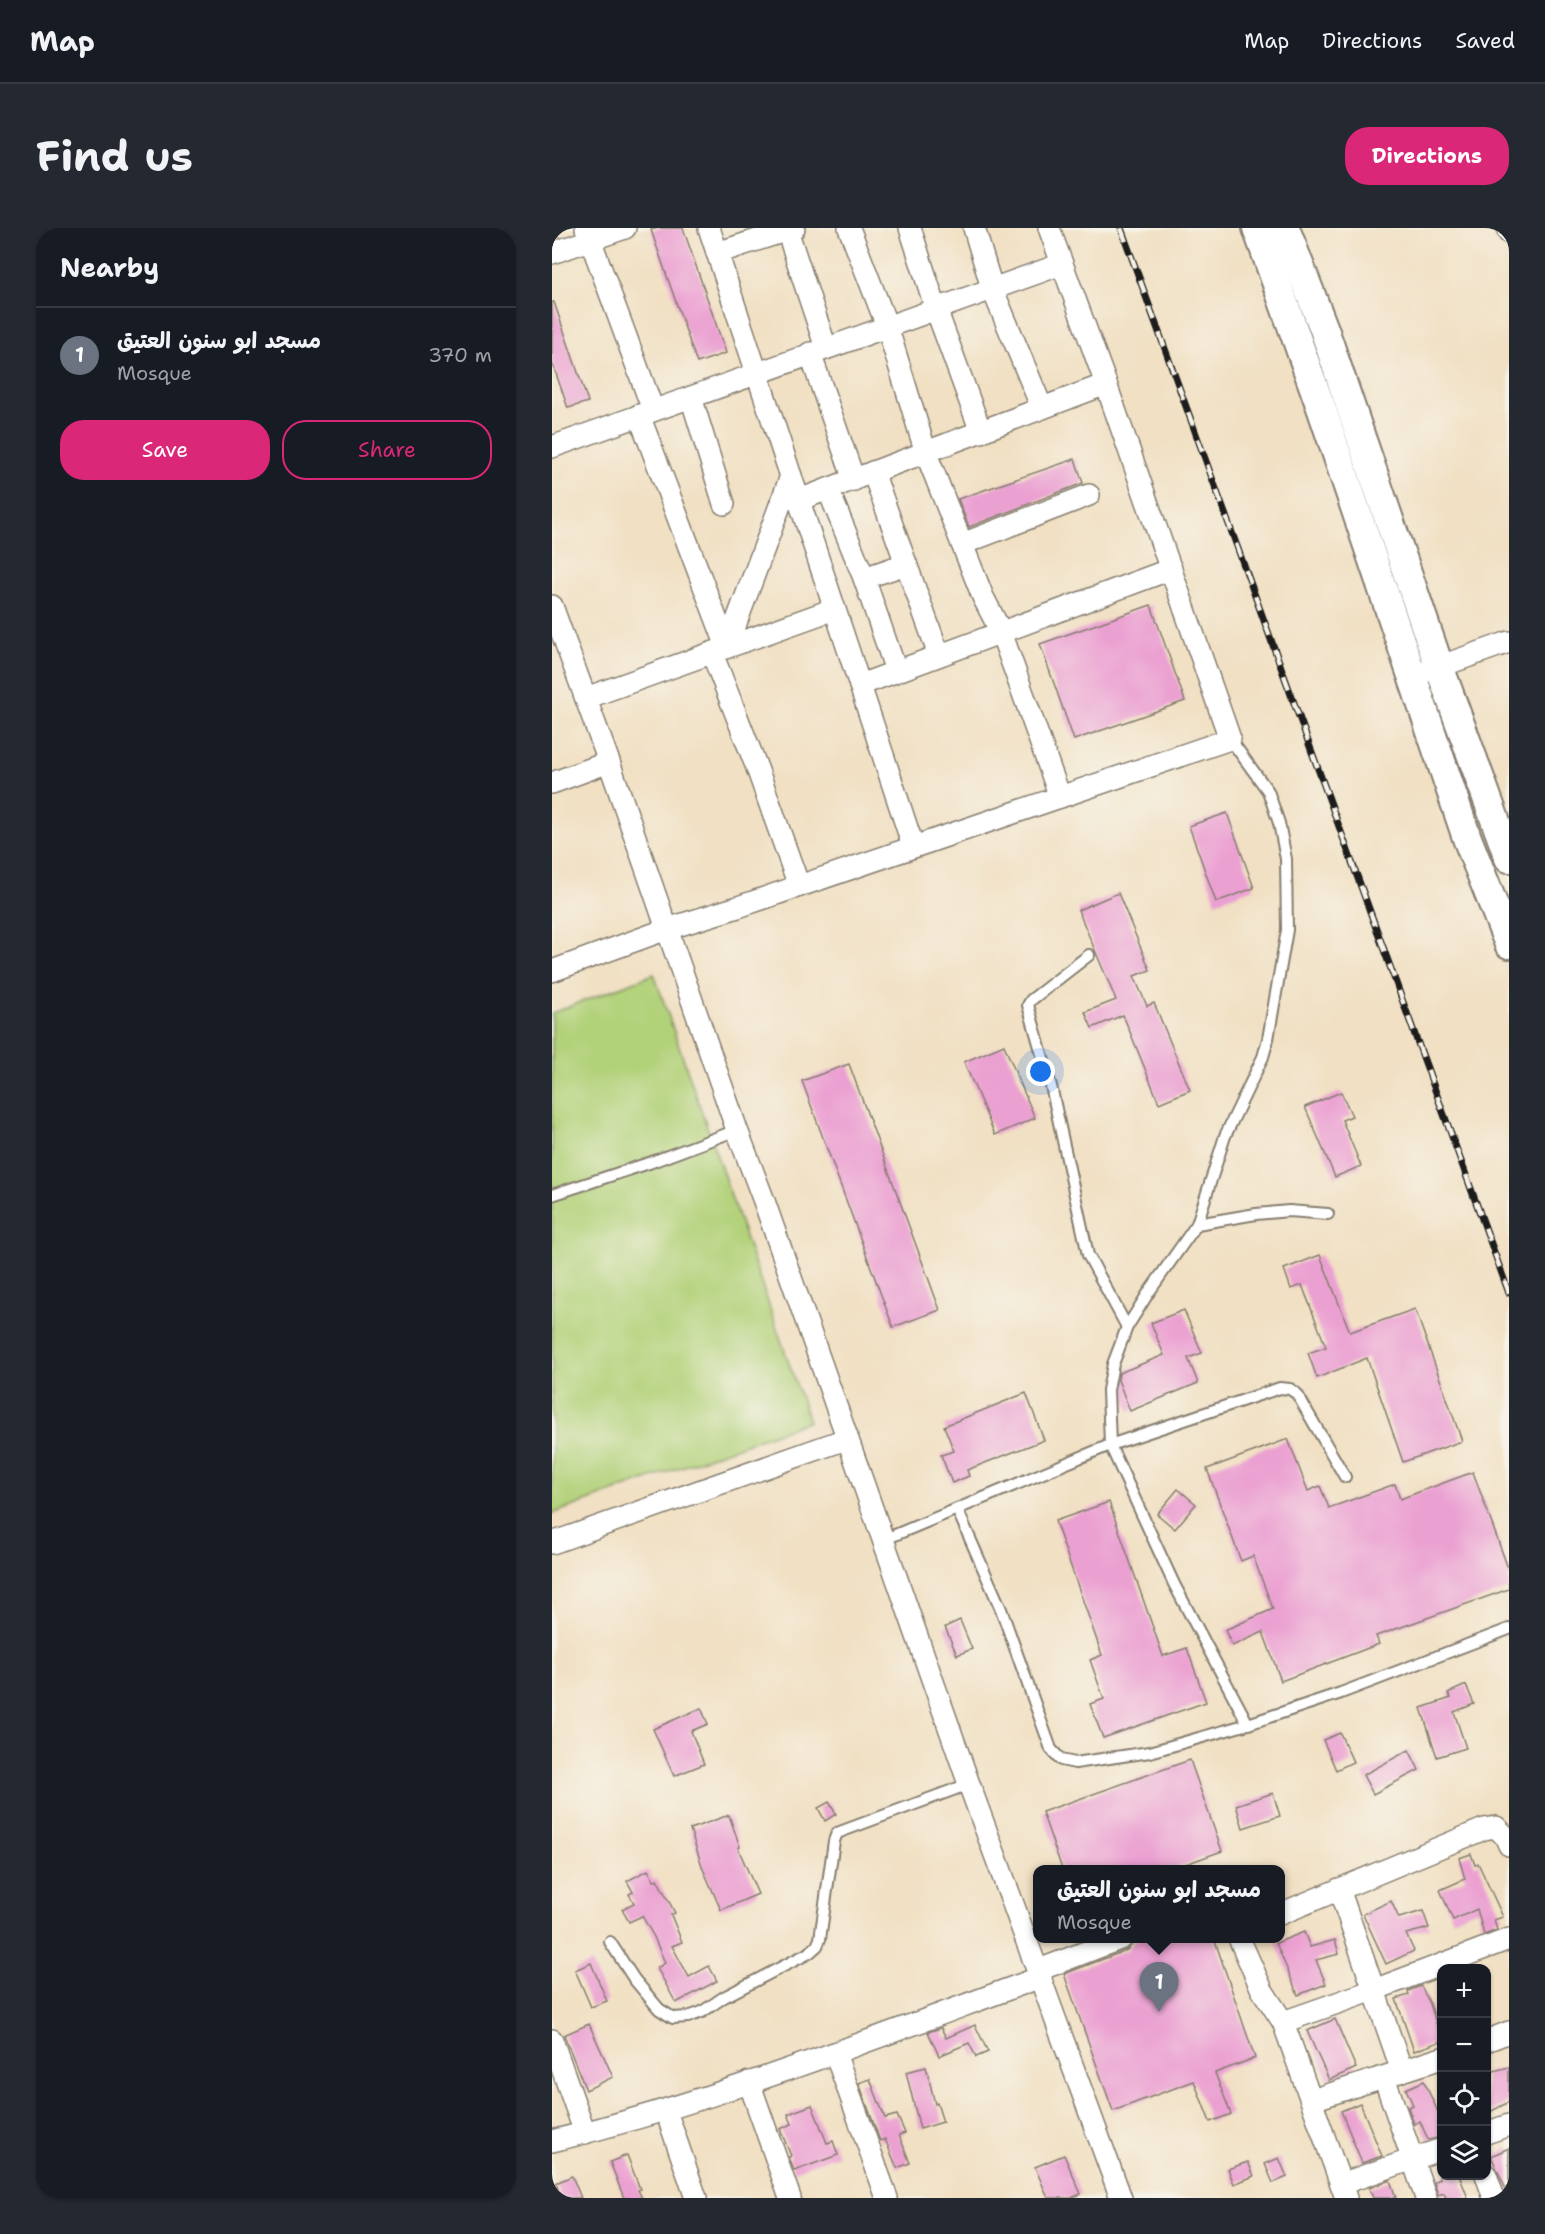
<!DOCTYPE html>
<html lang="en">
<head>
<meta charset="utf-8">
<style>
	body { margin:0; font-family:"Shantell Sans","Playpen Sans Arabic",sans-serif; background:#242831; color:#f1f3f6 }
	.controls { position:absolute; right:18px; bottom:18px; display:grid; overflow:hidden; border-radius:12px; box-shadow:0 2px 4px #0004 }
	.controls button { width:54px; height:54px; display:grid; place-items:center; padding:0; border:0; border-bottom:2px solid #363941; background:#171b24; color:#f1f3f6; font:30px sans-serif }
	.you { position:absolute; left:489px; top:844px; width:21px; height:21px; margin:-15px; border:4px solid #fff; border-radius:50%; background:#1a73e8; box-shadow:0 0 0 9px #1a73e833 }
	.badge { display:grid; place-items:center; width:39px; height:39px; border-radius:50%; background:#db2777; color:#fff; font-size:20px; font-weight:700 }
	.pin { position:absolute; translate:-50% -50px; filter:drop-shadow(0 2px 3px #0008) }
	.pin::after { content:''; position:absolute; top:32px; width:21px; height:18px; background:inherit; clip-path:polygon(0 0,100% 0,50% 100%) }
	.popup { position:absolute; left:481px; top:1637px; width:252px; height:78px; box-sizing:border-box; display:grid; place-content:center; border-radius:12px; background:#171b24; filter:drop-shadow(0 2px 4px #0005); font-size:20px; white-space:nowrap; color:#9ea1a6 }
	.popup b { font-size:22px; color:#f1f3f6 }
	.popup::after { content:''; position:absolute; left:50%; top:100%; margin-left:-12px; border:12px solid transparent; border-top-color:#171b24 }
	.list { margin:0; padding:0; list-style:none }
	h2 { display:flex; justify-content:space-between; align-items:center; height:78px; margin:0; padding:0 24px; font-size:26px }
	h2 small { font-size:20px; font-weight:400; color:#9ea1a6 }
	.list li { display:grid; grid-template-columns:39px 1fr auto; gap:18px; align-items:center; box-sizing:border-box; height:96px; padding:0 24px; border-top:2px solid #363941 }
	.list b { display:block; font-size:22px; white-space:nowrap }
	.list p { margin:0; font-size:20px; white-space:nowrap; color:#9ea1a6 }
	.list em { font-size:20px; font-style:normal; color:#9ea1a6 }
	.actions { display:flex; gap:12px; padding:18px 24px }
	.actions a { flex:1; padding:14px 0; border:2px solid #db2777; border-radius:24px; text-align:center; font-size:21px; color:#db2777 }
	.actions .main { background:#db2777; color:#fff }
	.icon { flex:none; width:33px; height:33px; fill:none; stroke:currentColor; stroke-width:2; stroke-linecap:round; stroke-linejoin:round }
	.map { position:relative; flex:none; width:957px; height:1970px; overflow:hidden; border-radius:24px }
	header { display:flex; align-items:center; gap:36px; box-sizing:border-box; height:84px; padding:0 30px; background:#171b24; border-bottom:2px solid #363941 }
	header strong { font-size:28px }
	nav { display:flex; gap:33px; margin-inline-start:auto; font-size:21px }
	.intro { display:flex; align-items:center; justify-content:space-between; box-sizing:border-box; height:144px; padding:0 36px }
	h1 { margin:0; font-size:42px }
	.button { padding:15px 27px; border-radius:24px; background:#db2777; color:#fff; font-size:21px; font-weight:700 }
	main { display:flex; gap:36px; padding:0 36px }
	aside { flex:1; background:#171b24; border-radius:24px; box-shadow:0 2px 4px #0004 }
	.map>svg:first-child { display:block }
</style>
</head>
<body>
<header>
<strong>Map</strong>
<nav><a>Map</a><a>Directions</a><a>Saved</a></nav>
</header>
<div class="intro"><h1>Find us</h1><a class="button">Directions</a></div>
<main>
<aside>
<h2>Nearby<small></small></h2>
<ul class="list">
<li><span class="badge" style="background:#6b7280">1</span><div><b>مسجد ابو سنون العتيق</b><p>Mosque</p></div><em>370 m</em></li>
</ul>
<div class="actions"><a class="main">Save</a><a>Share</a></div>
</aside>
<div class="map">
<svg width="957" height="1970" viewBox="0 0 957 1970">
	<rect width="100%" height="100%" fill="#f7f3e8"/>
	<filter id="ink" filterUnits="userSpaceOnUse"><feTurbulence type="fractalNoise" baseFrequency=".0167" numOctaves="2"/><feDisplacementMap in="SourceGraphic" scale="12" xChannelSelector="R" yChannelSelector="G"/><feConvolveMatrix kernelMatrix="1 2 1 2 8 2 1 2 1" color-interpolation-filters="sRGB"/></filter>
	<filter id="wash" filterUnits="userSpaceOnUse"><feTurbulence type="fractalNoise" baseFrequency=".008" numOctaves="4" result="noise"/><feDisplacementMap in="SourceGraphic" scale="24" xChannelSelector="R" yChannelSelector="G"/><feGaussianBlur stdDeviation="1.35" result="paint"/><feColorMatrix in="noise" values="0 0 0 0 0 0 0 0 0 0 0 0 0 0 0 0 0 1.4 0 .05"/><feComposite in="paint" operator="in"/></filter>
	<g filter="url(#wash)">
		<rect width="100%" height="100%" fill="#f1e0c3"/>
		<path fill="#b2d27a" stroke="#67774b" stroke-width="1.5" d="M102,746l155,447 -257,93v-501z"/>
		<g id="blocks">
			<g fill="#eba0d2">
				<path d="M106,0h25l43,125 -29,10 -46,-133z"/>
				<path d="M0,74h2l34,100 -20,6 -16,-46z"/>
				<path d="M523,231l8,24 -114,44 -11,-28z"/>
				<path d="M599,377l34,96 -111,39 -34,-96z"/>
				<path d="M675,585l27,75 -38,14 -27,-76z"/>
				<path d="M566,665l32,77 -16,6 13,30 7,-3 36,87 -31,13 -36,-88 -31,13 -7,-16 31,-12 -38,-90z"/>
				<path d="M452,817l31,73 -40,17 -31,-73z"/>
				<path d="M297,836l91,246 -47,17 -91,-246z"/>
				<path d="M789,864l11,24 -10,4 19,46 -26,11 -30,-70z"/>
				<path d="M768,1027l30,77 65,-23 47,132 -59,21 -36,-104 -50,20 -9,-25 18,-6 -24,-62 -11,4 -7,-20z"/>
				<path d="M632,1082l18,43 -14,5 10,25 -68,28 -12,-31 1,-7 45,-18 -13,-32z"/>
				<path d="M474,1165l18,47 -77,30 2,6 -17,7 -11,-28 13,-4 -10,-25z"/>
				<path d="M736,1211l20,52 12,-5 9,22 66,-24 5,15 73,-27 36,99v18l-133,47 3,8 -98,37 -18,-49 -31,14 -7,-16 48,-21 -20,-53 -12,5 -34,-92z"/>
				<path d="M626,1261l18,15 -21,25 -18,-15z"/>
				<path d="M557,1274l54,154 24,-8 19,54 -103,36 -13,-34 14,-5 -14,-39 12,-5 -47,-134z"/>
				<path d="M408,1392l12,29 -15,6 -12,-28z"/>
				<path d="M914,1457l8,19 -20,8 12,36 -29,9 -16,-49 30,-10 -3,-5z"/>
				<path d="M149,1480l7,16 -17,7 13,33 -30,12 -21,-47z"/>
				<path d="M788,1505l13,29 -17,8 -13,-30z"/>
				<path d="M857,1522l10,20 -46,24 -10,-19z"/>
				<path d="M638,1532l32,91 -50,18h-110l-20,-57z"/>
				<path d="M721,1565l7,23 -37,12 -7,-23z"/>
				<path d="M277,1574l7,12 -11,7 -7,-13z"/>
				<path d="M177,1587l11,32 -2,1 20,46 -37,16 -18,-41 -13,-40z"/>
				<path d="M919,1626l4,11 3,-2 25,54 -9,3 3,10 -13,5 -7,-26 -24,11 -13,-30 25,-11 -6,-21z"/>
				<path d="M96,1642l6,11 3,-2 18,34 -4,2 11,27 -10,4 17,31 20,-11 8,15 -41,22 -19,-35 8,-5 -11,-26 -12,-21 -13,6 -7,-13 12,-6 -5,-9 4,-2 -6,-11z"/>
				<path d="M839,1673l8,17 24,-7 6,17 -23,6 8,17 -28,13 -23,-50z"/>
				<path d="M752,1704l6,15 25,-7 4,14 -23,6 10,24 -28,11 -22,-52z"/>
				<path d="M589,1710h73l41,120 -40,15 16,41 -21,8 -16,-41 -81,30 -49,-137 63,-24 7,-9z"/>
				<path d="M39,1735l16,38 -16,6 -16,-37z"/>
				<path d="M869,1758l9,18 12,37 -28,10 -18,-52 13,-4 -1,-4z"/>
				<path d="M783,1791l21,49 -27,12 -22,-49z"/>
				<path d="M37,1796l24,53 -27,13 -22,-55z"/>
				<path d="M423,1797l13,27 -12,5 -7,-14 -30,13 -11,-24 13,-4 5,10z"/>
				<path d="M374,1839l9,37 2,-1 6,19 -23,7 -14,-57z"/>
				<path d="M957,1839v35l-23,12v-41z"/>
				<path d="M318,1851l15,39 12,-3 8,18 -6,2 11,28 -13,5 -12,-29 -5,2 -21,-58z"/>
				<path d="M872,1853l18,40v16l-14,3 -8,-19 -6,3 -6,-17 5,-2 -7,-16z"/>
				<path d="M808,1875l22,53 -20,7 -21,-52z"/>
				<path d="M260,1877l15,38 6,-2 5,14 -44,16 -5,-14 2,-1 -11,-27 12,-5 -4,-10z"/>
				<path d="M957,1920v48l-18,-40z"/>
				<path d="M75,1927l13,34 -2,1 4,8h-18l-14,-36z"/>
				<path d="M512,1927l17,39 -10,4h-23l-13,-31z"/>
				<path d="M727,1930l8,19 -14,6 -8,-19z"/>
				<path d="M696,1934l6,14 -20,8 -6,-15z"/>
				<path d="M887,1947h20l9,23h-22l-2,-5 -6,2 -4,-13 6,-3z"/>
				<path d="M20,1948l9,22h-20l-5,-15z"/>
				<path d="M838,1952l6,18h-23l-4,-10z"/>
			</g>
		</g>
	</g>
	<g filter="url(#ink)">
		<use href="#blocks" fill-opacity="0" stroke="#867e70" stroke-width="1.5"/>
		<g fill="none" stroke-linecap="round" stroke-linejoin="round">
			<g stroke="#867e70" stroke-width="14">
				<g id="service">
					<path d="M678,511l38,52 11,32 7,36 1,71 -19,109 -5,18 -38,79 -28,88 -48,68 -22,35 -14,37 -5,26 2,55 64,139 74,140"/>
					<path d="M537,727l-58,45 -3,5 23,81 37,169 39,72"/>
					<path d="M0,967l97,-32 88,-33"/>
					<path d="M645,996l59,-10 33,-3 39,3"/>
					<path d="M405,1281l44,100 50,140 10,11 14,3 75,-11 98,-28 93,-31 168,-64"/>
					<path d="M331,1312l227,-95 170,-57 10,1 7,5 48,83"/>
					<path d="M58,1714l24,37 25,30 14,9 15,-1 14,-5 22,-15 85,-44 8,-7 3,-7 14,-98 3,-8 132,-49"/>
				</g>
			</g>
			<g stroke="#867e70" stroke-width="24">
				<g id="minor">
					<path d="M34,0l67,182"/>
					<path d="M157,0l204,618"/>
					<path d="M297,0l38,98 39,127 57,144 18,35 59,165"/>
					<path d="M358,0l26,81 45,123"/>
					<path d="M422,0l18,60 50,120"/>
					<path d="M955,0l2,5"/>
					<path d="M235,2l39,118"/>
					<path d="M0,25l73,-25"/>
					<path d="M165,25l77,-25"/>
					<path d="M258,125l44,127"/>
					<path d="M139,169l33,107"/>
					<path d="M87,187l88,232"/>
					<path d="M0,219l510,-183"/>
					<path d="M321,244l66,183"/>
					<path d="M276,261l36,89 42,-14"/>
					<path d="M247,272l307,-116"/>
					<path d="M410,316l127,-49"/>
					<path d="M312,350l30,87"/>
					<path d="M0,378l57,156 128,368 27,71 205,583 152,414"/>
					<path d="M175,419l64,-171"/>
					<path d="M160,425l45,115 42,118"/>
					<path d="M875,443l82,-29"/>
					<path d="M308,457l311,-116"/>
					<path d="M34,470l248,-89"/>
					<path d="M0,555l57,-21"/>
					<path d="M0,743l115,-42 71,-22 492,-168 -124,-355 -57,-156"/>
					<path d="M0,1315l294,-104"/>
					<path d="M787,1661l63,182"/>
					<path d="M728,1686l204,-85 12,-2 9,9 4,9"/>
					<path d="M687,1710l23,52 21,32 63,176"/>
					<path d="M487,1742l83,-32"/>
					<path d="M731,1794l91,-32 135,-51"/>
					<path d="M0,1812l33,93"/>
					<path d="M934,1813l23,-9"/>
					<path d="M283,1825l52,145"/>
					<path d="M832,1849l42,121"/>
					<path d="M197,1854l41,116"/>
					<path d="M760,1872l130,-42"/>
					<path d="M114,1883l30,87"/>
					<path d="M934,1905l23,-8"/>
					<path d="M0,1913c167,-41 328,-105 489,-164"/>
					<path d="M934,1947l8,23"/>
					<path d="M789,1956l101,-35"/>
				</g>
			</g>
			<g stroke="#867e70" stroke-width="32">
				<g id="secondary">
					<path d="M705,0l65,182 145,428 42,106"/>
					<path d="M733,0l39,101 115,337 70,192"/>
				</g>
			</g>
			<use href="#service" stroke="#fff" stroke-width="10"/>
			<use href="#minor" stroke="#fff" stroke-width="21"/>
			<use href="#secondary" stroke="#fff" stroke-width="28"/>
			<g stroke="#1c1c1c" stroke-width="7">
				<path id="rail" d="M569,0l388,1065"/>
			</g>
			<use href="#rail" stroke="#f7f3e8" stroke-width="4.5" stroke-dasharray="14" stroke-linecap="butt"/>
		</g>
	</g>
</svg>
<div class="controls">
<button>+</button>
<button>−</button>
<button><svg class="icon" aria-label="locate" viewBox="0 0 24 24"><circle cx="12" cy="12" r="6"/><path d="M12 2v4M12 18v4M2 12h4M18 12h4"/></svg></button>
<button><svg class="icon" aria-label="layers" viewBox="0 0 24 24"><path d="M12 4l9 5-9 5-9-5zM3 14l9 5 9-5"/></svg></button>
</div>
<div class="you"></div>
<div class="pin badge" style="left:607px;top:1784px;background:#6b7280">1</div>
<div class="popup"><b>مسجد ابو سنون العتيق</b>Mosque</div>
</div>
</main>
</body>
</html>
